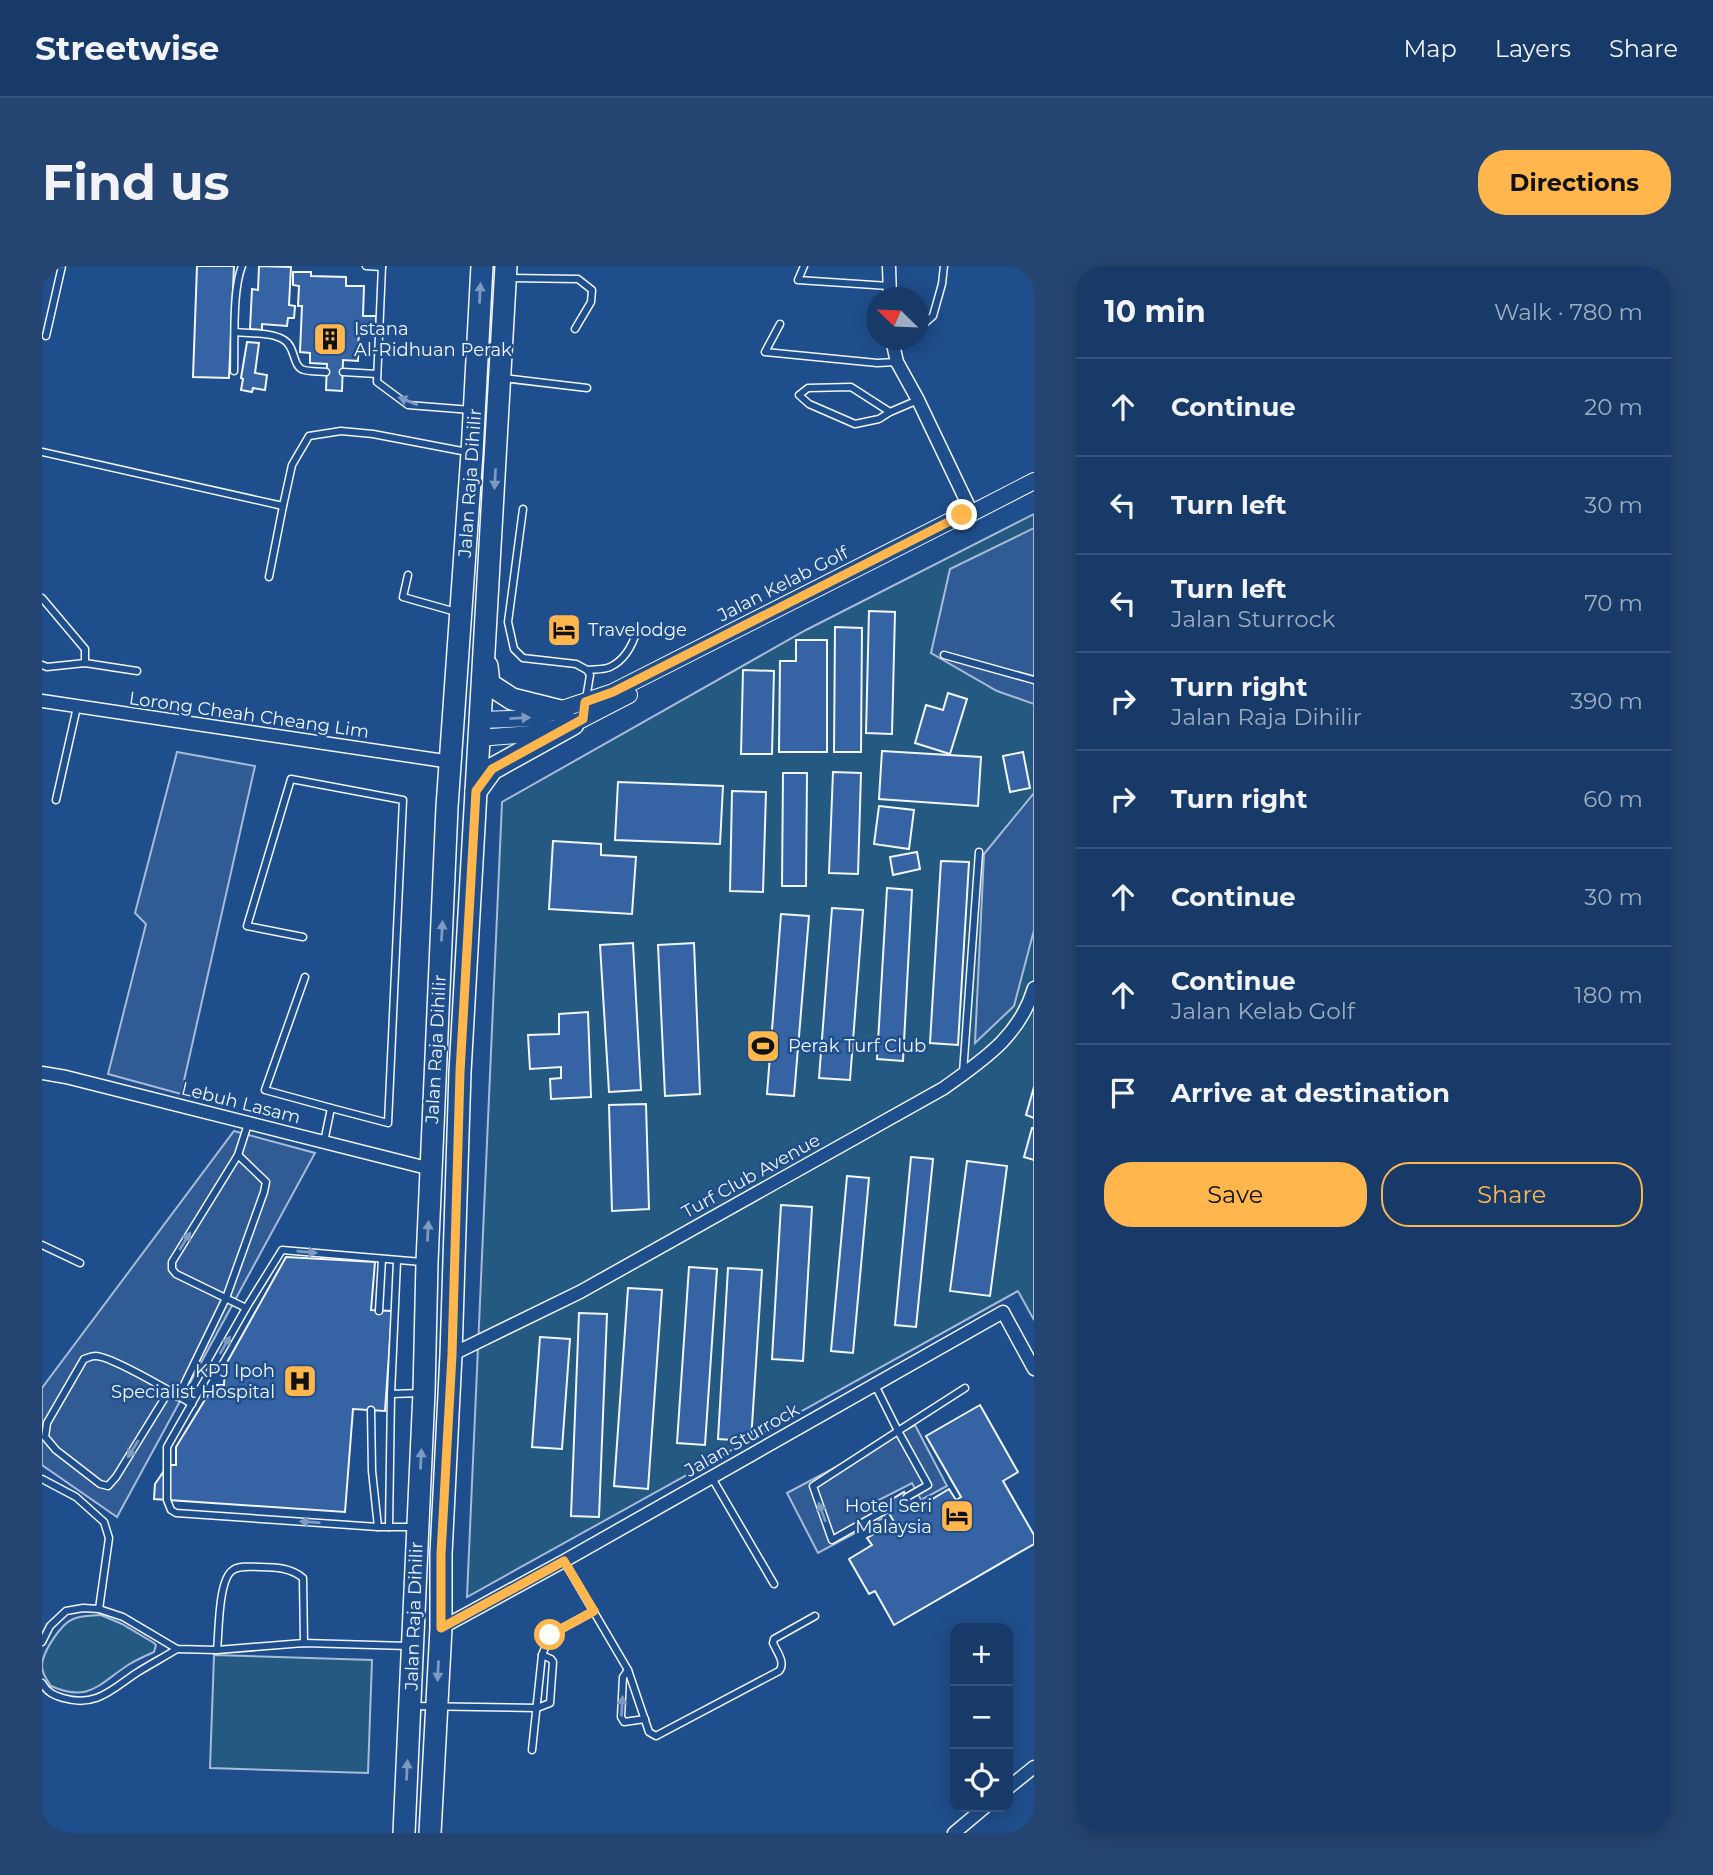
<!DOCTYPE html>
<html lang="en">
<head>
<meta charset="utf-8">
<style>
	body { margin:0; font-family:Montserrat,sans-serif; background:#244571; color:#f1f3f6 }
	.controls { position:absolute; right:21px; bottom:21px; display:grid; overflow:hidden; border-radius:14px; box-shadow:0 4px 18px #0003 }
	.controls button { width:63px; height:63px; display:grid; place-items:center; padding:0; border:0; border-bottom:2px solid #36547d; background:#173a69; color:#f1f3f6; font:35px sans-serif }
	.compass { position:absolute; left:824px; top:21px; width:63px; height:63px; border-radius:50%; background:#173a69; box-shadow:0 4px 18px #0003; rotate:293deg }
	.stop { position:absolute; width:21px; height:21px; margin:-16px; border:5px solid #ffb74d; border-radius:50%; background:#fff }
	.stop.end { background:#ffb74d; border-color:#fff; box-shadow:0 2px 7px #0008 }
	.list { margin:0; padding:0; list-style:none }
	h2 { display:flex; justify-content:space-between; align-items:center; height:91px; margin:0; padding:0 28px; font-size:30px }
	h2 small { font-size:23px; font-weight:400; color:#9eadc0 }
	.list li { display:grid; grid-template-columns:46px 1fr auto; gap:21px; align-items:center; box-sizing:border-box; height:98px; padding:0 28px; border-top:2px solid #36547d }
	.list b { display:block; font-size:26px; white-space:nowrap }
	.list p { margin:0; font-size:23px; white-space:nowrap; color:#9eadc0 }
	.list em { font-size:23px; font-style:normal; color:#9eadc0 }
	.actions { display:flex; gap:14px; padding:21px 28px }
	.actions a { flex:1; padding:16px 0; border:2px solid #ffb74d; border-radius:28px; text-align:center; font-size:24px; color:#ffb74d }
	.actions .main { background:#ffb74d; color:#111 }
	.icon { flex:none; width:38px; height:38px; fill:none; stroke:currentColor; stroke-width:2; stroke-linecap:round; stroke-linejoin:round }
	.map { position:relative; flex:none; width:992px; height:1567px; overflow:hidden; border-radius:28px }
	header { display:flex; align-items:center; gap:42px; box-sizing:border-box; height:98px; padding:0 35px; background:#173a69; border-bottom:2px solid #36547d }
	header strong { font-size:33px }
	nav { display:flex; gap:38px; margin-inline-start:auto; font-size:24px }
	.intro { display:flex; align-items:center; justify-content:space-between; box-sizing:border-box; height:168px; padding:0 42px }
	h1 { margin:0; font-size:49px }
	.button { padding:18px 32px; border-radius:28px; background:#ffb74d; color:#111; font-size:24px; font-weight:700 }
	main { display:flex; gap:42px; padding:0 42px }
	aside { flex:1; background:#173a69; border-radius:28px; box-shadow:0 4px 18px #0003 }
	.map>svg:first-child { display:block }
</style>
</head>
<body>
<header>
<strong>Streetwise</strong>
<nav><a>Map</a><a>Layers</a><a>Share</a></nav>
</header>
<div class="intro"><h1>Find us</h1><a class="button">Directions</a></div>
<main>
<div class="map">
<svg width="992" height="1567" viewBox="0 0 992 1567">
	<rect width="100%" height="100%" fill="#1f4e8c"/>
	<g fill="#245a82" stroke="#a8bbd7" stroke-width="2">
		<path d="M992,248v806l-16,-29 -551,306 35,-795 304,-172z"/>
		<path d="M59,1349l21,9 32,19 2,2 -2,7c-9,4 -18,8 -26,13 -29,19 -39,38 -77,21 -4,-6 -9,-12 -9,-20 0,-14 19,-42 31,-47 9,-4 18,-3 28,-4z"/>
		<path d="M172,1389l158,5 -4,113 -158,-5z"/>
	</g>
	<g fill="#305b95" stroke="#a8bbd7" stroke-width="2">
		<path d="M992,262v176l-37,-13 -66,-38 19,-84z"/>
		<path d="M135,486l78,14 -74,328 -73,-20 38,-150 -11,-11z"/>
		<path d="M992,527v137l-20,76 -39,37 9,-189z"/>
		<path d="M192,865l81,22 -198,364 -75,-52v-77z"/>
		<path d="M873,1159l32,61 -26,14 -9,-17 -35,18 8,16 -67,36 -31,-60z"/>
	</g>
	<g fill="#3563a3" stroke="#f2f6ff" stroke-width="2">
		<path d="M155,0h37l-5,112 -36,-1z"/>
		<path d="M217,0l32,1 -2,38 6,1 -1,12h-6l-1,8 -25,-2v6l-12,-1 2,-40 6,1z"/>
		<path d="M251,6h18v4l35,1v9h18l-1,30h13v10l-17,-1 -1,36 -15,-1 -1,31 -16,-1 1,-26 -17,-1v-10l-10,-1 2,-46h-4l1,-20 -6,-1z"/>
		<path d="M205,76l12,1 -4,30 12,2 -2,15 -12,-2 -1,4 -11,-2 2,-11 -2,-1z"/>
		<path d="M827,345l26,1 -3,122 -26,-1z"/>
		<path d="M793,361l27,1 -1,124h-27z"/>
		<path d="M754,374h31v112h-48l1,-91h16z"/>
		<path d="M701,404l31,1 -2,83h-31z"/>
		<path d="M906,427l19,6 -17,55 -35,-11 11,-38 17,5z"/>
		<path d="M840,485l99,6 -3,49 -99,-7z"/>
		<path d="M981,486l7,36 -20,4 -7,-36z"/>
		<path d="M791,506l28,1 -3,101 -29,-1z"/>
		<path d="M741,507h24l-1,113h-24z"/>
		<path d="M576,516l105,4 -3,58 -105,-4z"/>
		<path d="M690,525l34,1 -3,100 -33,-1z"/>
		<path d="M837,540l35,4 -5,39 -35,-5z"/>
		<path d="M511,575l48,3v11l35,2 -4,57 -83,-5z"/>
		<path d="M875,586l3,17 -27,6 -3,-18z"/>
		<path d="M899,595l28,1 -11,183 -28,-2z"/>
		<path d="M845,622l25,2 -9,171 -26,-2z"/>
		<path d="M790,642l31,2 -13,170 -31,-2z"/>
		<path d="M739,648l28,2 -15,180 -27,-2z"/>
		<path d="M591,677l8,147 -32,2 -9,-147z"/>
		<path d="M652,677l6,151 -35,2 -7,-151z"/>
		<path d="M546,746l3,85 -40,2 -1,-20 11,-1v-11l-31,2 -2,-34 31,-1v-20z"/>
		<path d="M992,821v31l-8,-3z"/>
		<path d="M604,838l3,105 -37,2 -3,-106z"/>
		<path d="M990,862h2v32l-10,-3z"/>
		<path d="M869,891l22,2 -17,168 -21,-2z"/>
		<path d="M925,895l40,5 -17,130 -40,-5z"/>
		<path d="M805,910l22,2 -16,175 -22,-2z"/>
		<path d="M739,939l31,2 -9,154 -31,-2z"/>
		<path d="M244,991l89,5 -4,48 21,1 -7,100 -32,-2 -8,103 -191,-13 1,-15 13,-19h8v-18l38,-62h10l1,-19z"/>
		<path d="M647,1001l28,2 -12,176 -28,-2z"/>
		<path d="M686,1002l34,2 -11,171 -33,-2z"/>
		<path d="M586,1022l34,2 -14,199 -34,-3z"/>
		<path d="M537,1047l28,1 -8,203 -28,-1z"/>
		<path d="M498,1071l30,2 -8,110 -30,-2z"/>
		<path d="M938,1139l38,67 -15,9 31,54v9l-140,81 -19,-34 -6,3 -20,-35 23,-14 -5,-7 27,-16 -10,-18 20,-12 10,18 35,-21 7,11 5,-3 -35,-61z"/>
	</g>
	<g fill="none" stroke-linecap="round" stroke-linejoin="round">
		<g stroke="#f2f6ff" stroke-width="9">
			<g id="service">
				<path d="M324,0l16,1"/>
				<path d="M340,0l-5,116 31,23 63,5"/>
				<path d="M762,0l-6,14 91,6"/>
				<path d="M469,12l67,1 14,11 -1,12 -16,27"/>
				<path d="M738,58l-15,28 112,11 20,-1"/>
				<path d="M876,63l15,-13 9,-32 2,-18"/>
				<path d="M193,66c15,2 37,0 49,8 12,7 8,27 20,30 7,2 16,1 22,2"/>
				<path d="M4,70l16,-70"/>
				<path d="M192,105c1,-29 -2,-80 8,-105"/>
				<path d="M301,106l34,2"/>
				<path d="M461,112l84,10"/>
				<path d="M848,146l-39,-25 -43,1 -9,7 10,9 46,20 24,-5 11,-7 28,-12"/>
				<path d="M0,186l241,54 9,-41 17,-29 32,-5 32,3 94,18"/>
				<path d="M481,243l-15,113 6,27 9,9 53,6 11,6 3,5 -4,24"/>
				<path d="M366,309l-5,22 53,15"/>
				<path d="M227,311l14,-71"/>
				<path d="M0,332l43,51v14"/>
				<path d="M902,389l90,25"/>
				<path d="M0,399l5,2 38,-4 52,8"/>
				<path d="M545,404c7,-1 17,0 23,-3 15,-7 23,-23 27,-37"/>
				<path d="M14,534l21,-93"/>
				<path d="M261,671l-56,-11 44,-147 112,21 -15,323 -57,-15 -7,34"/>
				<path d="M263,711l-40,113 66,18"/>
				<path d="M921,807l16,-221"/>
				<path d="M0,979l38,18"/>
				<path d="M204,1042l-70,-34 -4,-5v-7l66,-107 10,-31"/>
				<path d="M337,1045l3,-52"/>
				<path d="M833,1119l23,46 67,-43"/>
				<path d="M127,1125l-53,86 -8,9 -8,-2 -44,-34 -11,-13 2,-14 37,-64c4,-1 7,-3 11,-3 15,-1 80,38 97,48"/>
				<path d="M349,1128l29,-1"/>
				<path d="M136,1131l48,-99 38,-106 2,-10 -28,-27"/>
				<path d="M329,1144l1,61 6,56"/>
				<path d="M670,1212l62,106"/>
				<path d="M0,1213l34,18 28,25 5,16 -10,71"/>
				<path d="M845,1243l-55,31 -19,-54 85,-55 30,54 -21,12"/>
				<path d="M347,1261l2,-133 6,-133"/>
				<path d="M374,1261h-38l-202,-14 -5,-3 -4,-10v-53l79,-139 36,-58 140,12"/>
				<path d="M522,1295l64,109 21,62 7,4 123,-65c7,-8 -2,-19 -6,-28l1,-4 41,-23"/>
				<path d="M0,1376l8,-16 16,-15 17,-3 16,1 24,8 54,32 40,1 87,-7 104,3"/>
				<path d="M175,1384c2,-17 1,-71 16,-80 7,-5 20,-3 28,-3 15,0 30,1 42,11l1,65"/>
				<path d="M586,1404l-5,7 -2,40 3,5 21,-3"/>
				<path d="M0,1417c5,9 11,12 21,15 34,10 50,-10 75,-26 13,-8 26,-15 39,-23"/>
				<path d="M370,1440l125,2 13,-5 3,-41 -2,-3 -9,-4"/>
				<path d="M490,1484l10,-95 7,-17 1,-3 44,-24"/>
			</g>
		</g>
		<g stroke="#f2f6ff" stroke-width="15">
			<g id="minor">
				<path d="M847,0l1,32"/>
				<path d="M850,74l5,22 21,38 54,113"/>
				<path d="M0,435l409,61"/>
				<path d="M0,807l24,4 365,92"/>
				<path d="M409,1089l129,-63 364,-204c40,-29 75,-51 90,-100"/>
				<path d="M399,1362l123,-67 439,-249 31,57"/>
				<path d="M966,1522l26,-21"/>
				<path d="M912,1567l31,-26"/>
			</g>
		</g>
		<g stroke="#f2f6ff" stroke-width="18">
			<g id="tertiary">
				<path d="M438,454l55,-2 78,-26 349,-177 10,-2 62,-32"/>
				<path d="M437,472l51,-4 43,-10 56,-29"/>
			</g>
		</g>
		<g stroke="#f2f6ff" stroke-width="24">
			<g id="primary">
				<path d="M445,400l2,18 23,15 48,12"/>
				<path d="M434,525l16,-22 81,-45"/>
				<path d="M362,1567l20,-441 3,-130 20,-455 25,-354 10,-187"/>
				<path d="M388,1567l11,-205v-74l10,-199 9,-283 46,-806"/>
			</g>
		</g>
		<use href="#service" stroke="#1f4e8c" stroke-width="6"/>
		<use href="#minor" stroke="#1f4e8c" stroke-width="12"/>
		<use href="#tertiary" stroke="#1f4e8c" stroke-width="16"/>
		<use href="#primary" stroke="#1f4e8c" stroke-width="21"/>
	</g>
	<defs><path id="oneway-solid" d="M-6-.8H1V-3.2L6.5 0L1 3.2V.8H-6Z" transform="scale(1.75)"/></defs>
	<g fill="#7e9ac0">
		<use href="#oneway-solid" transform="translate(438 27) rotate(-87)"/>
		<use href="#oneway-solid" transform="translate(366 135) rotate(-158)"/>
		<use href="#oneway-solid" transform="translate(453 213) rotate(93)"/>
		<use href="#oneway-solid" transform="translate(478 452) rotate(-3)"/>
		<use href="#oneway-solid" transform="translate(400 665) rotate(-87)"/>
		<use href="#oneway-solid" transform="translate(386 965) rotate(-87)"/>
		<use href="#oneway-solid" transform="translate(143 975) rotate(-58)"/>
		<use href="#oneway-solid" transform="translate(265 986) rotate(5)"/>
		<use href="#oneway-solid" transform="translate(183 1079) rotate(-60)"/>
		<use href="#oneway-solid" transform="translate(91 1183) rotate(122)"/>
		<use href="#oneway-solid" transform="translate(379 1193) rotate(-87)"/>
		<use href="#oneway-solid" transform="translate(780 1246) rotate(-110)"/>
		<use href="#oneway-solid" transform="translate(268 1256) rotate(-176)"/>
		<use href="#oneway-solid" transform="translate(396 1405) rotate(93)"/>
		<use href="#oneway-solid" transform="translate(580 1440) rotate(-87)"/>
		<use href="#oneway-solid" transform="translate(365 1504) rotate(-87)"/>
	</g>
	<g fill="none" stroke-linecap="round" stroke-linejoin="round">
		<path stroke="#ffb74d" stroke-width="9" d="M508,1369l44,-24 -30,-50 -123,67v-74l11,-199 8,-283 16,-281 16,-22 91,-50 2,-17 28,-10 349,-177"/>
	</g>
	<defs>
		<g id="building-square" transform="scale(1.75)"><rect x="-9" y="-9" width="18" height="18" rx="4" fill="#ffb74d" stroke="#1f4e8c"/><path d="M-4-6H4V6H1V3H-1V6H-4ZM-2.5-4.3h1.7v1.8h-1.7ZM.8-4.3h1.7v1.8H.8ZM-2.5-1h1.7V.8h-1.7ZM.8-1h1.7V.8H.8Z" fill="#111"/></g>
		<g id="hotel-square" transform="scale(1.75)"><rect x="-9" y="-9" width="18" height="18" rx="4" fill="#ffb74d" stroke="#1f4e8c"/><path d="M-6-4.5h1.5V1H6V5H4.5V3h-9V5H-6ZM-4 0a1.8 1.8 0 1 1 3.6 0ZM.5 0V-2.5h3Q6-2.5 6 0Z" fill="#111"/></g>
		<g id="stadium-square" transform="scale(1.75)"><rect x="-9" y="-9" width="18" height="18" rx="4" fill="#ffb74d" stroke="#1f4e8c"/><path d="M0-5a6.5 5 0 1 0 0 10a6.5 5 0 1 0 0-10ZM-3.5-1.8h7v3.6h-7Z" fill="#111"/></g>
		<g id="hospital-square" transform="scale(1.75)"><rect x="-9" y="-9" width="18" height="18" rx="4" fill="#ffb74d" stroke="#1f4e8c"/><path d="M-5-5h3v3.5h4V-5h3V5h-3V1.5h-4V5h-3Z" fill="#111"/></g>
	</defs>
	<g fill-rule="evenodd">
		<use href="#building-square" x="288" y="73"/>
		<use href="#hotel-square" x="522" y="364"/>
		<use href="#stadium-square" x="721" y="780"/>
		<use href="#hospital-square" x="258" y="1115"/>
		<use href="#hotel-square" x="915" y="1250"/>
	</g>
	<g text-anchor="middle" stroke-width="5" stroke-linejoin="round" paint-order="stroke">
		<g font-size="18" fill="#f2f6ff" stroke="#1f4e8c" text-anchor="start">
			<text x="312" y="69">Istana<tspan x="312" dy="21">Al-Ridhuan Perak</tspan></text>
			<text x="546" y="370">Travelodge</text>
			<text x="746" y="786">Perak Turf Club</text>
			<text x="233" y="1111" text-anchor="end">KPJ Ipoh<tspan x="233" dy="21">Specialist Hospital</tspan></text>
			<text x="890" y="1246" text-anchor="end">Hotel Seri<tspan x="890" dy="21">Malaysia</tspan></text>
		</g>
		<g font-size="18" fill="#f2f6ff" stroke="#1f4e8c">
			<text transform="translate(428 217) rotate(-86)" y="6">Jalan Raja Dihilir</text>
			<text transform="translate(741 318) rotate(-27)" y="6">Jalan Kelab Golf</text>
			<text transform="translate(207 449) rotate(8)" y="6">Lorong Cheah Cheang Lim</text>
			<text transform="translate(394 783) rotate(-87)" y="6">Jalan Raja Dihilir</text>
			<text transform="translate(199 837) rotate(14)" y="6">Lebuh Lasam</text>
			<text transform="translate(709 910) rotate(-29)" y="6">Turf Club Avenue</text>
			<text transform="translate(700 1174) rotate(-30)" y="6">Jalan Sturrock</text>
			<text transform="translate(372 1350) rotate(-88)" y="6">Jalan Raja Dihilir</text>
		</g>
	</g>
</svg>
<div class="controls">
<button>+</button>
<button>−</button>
<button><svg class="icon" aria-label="locate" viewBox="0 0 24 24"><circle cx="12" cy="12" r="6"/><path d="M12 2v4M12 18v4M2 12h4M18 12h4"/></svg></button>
</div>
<svg class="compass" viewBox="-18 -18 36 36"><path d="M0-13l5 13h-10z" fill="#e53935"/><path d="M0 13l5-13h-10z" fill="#9eadc0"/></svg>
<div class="stop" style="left:508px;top:1369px"></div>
<div class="stop end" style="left:920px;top:249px"></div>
</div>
<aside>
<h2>10 min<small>Walk · 780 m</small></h2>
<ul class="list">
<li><svg class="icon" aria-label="ahead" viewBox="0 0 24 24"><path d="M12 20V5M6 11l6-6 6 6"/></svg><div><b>Continue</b></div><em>20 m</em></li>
<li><svg class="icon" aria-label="left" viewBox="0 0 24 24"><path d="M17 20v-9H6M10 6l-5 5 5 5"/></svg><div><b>Turn left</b></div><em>30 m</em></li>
<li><svg class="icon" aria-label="left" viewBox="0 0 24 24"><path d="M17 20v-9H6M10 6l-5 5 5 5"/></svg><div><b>Turn left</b><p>Jalan Sturrock</p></div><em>70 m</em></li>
<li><svg class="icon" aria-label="right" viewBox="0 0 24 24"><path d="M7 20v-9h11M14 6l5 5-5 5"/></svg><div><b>Turn right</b><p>Jalan Raja Dihilir</p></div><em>390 m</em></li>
<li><svg class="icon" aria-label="right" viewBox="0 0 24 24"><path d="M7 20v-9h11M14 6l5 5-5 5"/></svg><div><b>Turn right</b></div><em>60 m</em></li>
<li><svg class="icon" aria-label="ahead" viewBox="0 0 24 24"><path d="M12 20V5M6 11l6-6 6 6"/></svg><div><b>Continue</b></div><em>30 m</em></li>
<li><svg class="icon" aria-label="ahead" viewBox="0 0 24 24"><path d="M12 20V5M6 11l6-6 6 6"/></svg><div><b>Continue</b><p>Jalan Kelab Golf</p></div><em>180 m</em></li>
<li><svg class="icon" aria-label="arrive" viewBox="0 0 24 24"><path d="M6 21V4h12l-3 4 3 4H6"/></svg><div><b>Arrive at destination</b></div></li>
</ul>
<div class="actions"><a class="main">Save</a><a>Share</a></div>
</aside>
</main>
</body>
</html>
